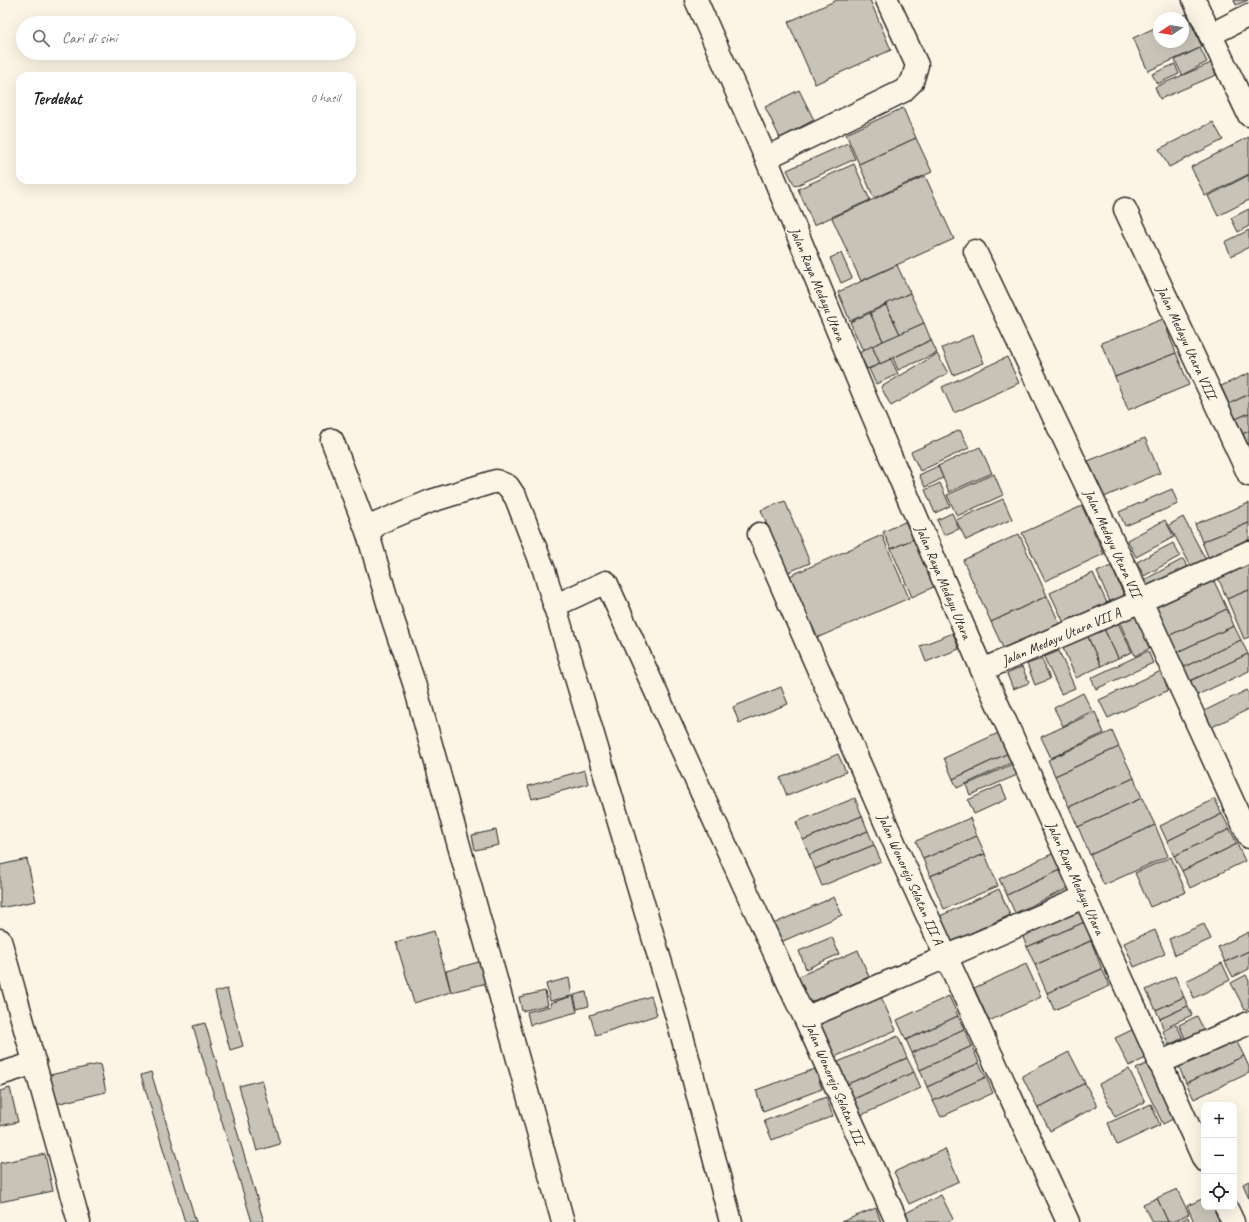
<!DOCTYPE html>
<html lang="id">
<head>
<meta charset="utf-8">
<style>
	body { margin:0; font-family:Caveat,sans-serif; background:#f6f6f6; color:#202124 }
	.controls { position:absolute; right:12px; bottom:12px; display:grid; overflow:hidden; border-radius:8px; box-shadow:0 4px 16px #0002 }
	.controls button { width:36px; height:36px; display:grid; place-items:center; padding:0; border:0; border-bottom:1px solid #e0e0e0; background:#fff; color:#202124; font:20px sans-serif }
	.compass { position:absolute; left:1153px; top:12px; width:36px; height:36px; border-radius:50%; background:#fff; box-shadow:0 4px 16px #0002; rotate:258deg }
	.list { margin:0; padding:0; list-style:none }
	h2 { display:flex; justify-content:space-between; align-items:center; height:52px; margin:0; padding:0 16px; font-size:17px }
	h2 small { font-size:13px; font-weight:400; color:#757577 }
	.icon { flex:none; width:22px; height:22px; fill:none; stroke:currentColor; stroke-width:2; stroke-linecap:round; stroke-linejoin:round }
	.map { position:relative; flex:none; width:1249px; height:1222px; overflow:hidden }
	.search { position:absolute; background:#fff; box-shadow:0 4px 16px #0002; left:16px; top:16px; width:340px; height:44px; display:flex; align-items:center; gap:10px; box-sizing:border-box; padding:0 14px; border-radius:22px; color:#757577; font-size:15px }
	.panel { position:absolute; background:#fff; box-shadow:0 4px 16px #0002; left:16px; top:72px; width:340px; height:112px; border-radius:12px }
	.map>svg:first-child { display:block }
</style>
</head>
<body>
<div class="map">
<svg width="1249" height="1222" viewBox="0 0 1249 1222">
	<rect width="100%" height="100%" fill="#fcf5e5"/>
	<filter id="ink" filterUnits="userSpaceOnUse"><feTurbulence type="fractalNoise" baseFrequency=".025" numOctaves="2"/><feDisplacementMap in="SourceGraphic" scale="8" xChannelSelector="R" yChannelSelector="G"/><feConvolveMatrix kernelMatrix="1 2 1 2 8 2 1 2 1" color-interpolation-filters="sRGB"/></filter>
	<g filter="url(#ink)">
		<g fill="#c8c3b7" stroke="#2b2b2b">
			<path d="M837,0h33l21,50 -76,34 -27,-62z"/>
			<path d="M1234,0h14l-12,5z"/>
			<path d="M1187,14l15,33 -54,24 -15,-33 26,-12v16h24v-24h-6z"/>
			<path d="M1200,48l7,14 -25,13 -7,-15z"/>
			<path d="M1211,63l5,12 -56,24 -5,-12z"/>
			<path d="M1175,64l4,10 -22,10 -5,-10z"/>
			<path d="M799,90l15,30 -34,18 -15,-31z"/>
			<path d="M903,108l13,30 -57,26 -13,-30z"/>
			<path d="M1213,122l10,18 -54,27 -10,-18z"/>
			<path d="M1249,137v37l-44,22 -14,-29z"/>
			<path d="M916,138l16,34 -58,26 -15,-34z"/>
			<path d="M848,143l7,16 -60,27 -8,-16z"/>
			<path d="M854,164l16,36 -56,25 -16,-36z"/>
			<path d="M1249,175v25l-31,16 -10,-20z"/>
			<path d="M925,176l29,63 -93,42 -29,-63z"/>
			<path d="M1249,209v17l-11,6 -7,-14z"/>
			<path d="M1249,230v17l-18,9 -6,-14z"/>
			<path d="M841,253l11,25 -11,5 -11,-25z"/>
			<path d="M897,265l13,28 -60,28 -12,-29z"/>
			<path d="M910,293l14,30 -24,11 -14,-30z"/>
			<path d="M886,305l14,29 -17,7 -13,-28z"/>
			<path d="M870,313l13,28 -20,10 -13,-29z"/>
			<path d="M1163,319l13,34 -61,24 -14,-34z"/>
			<path d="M924,323l7,17 -51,24 -8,-18z"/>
			<path d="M973,335l11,28 -31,12 -11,-27z"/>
			<path d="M931,340l6,13 -39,17 -5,-12z"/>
			<path d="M872,346l8,18 -13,5 -8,-16z"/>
			<path d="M1176,353l13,32 -61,25 -13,-33z"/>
			<path d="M937,354l11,19 -57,33 -10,-19z"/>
			<path d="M1007,357l12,26 -65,30 -12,-26z"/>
			<path d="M891,359l7,15 -22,10 -7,-15z"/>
			<path d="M1249,373v21l-20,10 -8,-18z"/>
			<path d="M1249,394v19l-13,6 -7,-15z"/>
			<path d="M1249,413v18l-6,3 -7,-15z"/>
			<path d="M960,430l9,18 -49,23 -9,-19z"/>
			<path d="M1249,431v16l-6,-13z"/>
			<path d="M1145,438l15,35 -56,24 -16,-36z"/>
			<path d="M980,447l12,26 -43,19 -11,-26z"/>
			<path d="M938,466l5,12 -18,9 -6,-12z"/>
			<path d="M994,474l9,21 -46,21 -10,-21z"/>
			<path d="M940,483l10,23 -15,7 -10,-23z"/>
			<path d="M1172,489l6,15 -53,22 -6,-14z"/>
			<path d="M1003,499l9,20 -46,21 -10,-20z"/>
			<path d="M785,501l25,62 -24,10 -25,-63z"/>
			<path d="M1249,503v20l-47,19 -7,-18z"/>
			<path d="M1082,506l22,48 -59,27 -23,-48z"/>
			<path d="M952,513l7,16 -15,6 -7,-15z"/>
			<path d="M1183,517l23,43 -14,8 -23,-43z"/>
			<path d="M911,519l7,18 -27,12 -8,-17z"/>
			<path d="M1165,520l9,17 -38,20 -9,-17z"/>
			<path d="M1249,523v21l-40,15 -7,-17z"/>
			<path d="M1019,534l28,62 -56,26 -28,-62z"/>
			<path d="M882,535l27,63 -97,42 -27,-62z"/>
			<path d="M918,537l22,47 -28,13 -21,-48z"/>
			<path d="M1173,543l7,13 -36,20 -7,-14z"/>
			<path d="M1183,559l6,10 -40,21 -5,-10z"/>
			<path d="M1249,561v29l-22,9 -10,-24z"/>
			<path d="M1111,566l14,31 -14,7 -14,-32z"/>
			<path d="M1093,573l15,32 -43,20 -15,-32z"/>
			<path d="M1213,579l14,30 -59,27 -15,-30z"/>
			<path d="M1249,590v47l-5,2 -17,-40z"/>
			<path d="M1047,596l14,31 -56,25 -14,-30z"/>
			<path d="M1227,609l7,17 -59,27 -7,-17z"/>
			<path d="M1133,612l17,36 -15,8 -17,-37z"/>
			<path d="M1117,621l15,31 -14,6 -15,-31z"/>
			<path d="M1234,626l7,14 -59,28 -7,-15z"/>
			<path d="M1103,627l15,31 -17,8 -14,-31z"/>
			<path d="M953,633l6,16 -33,13 -6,-16z"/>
			<path d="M1087,635l14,31 -25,12 -14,-32z"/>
			<path d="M1241,640l7,14 -60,28 -6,-14z"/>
			<path d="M1059,651l16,37 -14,6 -17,-37z"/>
			<path d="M1148,651l5,12 -57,26 -5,-11z"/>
			<path d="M1248,654l1,3v14l-54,25 -7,-14z"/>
			<path d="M1042,659l8,20 -15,6 -8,-21z"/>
			<path d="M1022,667l7,16 -16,6 -6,-15z"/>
			<path d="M1161,671l8,19 -61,28 -9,-18z"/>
			<path d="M781,687l7,17 -49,19 -6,-16z"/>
			<path d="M1247,690l2,4v15l-39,19 -8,-16z"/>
			<path d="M1083,693l9,18 -29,15 -9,-18z"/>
			<path d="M1095,712l9,21 -53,25 -10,-21z"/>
			<path d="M1005,730l10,20 -62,29 -9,-21z"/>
			<path d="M1112,731l7,16 -64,29 -7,-16z"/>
			<path d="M1119,747l15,31 -65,29 -14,-31z"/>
			<path d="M1015,750l4,9 -62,29 -4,-9z"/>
			<path d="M838,754l8,18 -59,24 -7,-18z"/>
			<path d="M1017,762l5,11 -52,22 -4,-10z"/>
			<path d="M585,770l3,14 -56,15 -4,-13z"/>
			<path d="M1134,778l8,20 -64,29 -9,-20z"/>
			<path d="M1001,785l6,14 -33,15 -6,-14z"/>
			<path d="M855,798l7,18 -59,24 -7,-18z"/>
			<path d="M1142,798l13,27 -65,30 -12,-28z"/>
			<path d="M1215,799l7,15 -55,27 -7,-15z"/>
			<path d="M1222,814l8,15 -56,27 -7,-15z"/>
			<path d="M862,816l6,15 -59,24 -6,-15z"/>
			<path d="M970,818l7,18 -54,23 -7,-18z"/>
			<path d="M1155,825l13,31 -64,29 -14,-30z"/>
			<path d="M1230,829l7,15 -55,27 -8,-15z"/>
			<path d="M496,830l3,15 -24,5 -3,-15z"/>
			<path d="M868,831l6,14 -59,24 -6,-14z"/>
			<path d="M977,836l8,18 -55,22 -7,-17z"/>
			<path d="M1237,844l8,17 -55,27 -8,-17z"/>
			<path d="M874,845l7,16 -59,25 -7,-17z"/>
			<path d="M1058,851l7,17 -58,27 -8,-16z"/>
			<path d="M985,854l13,32 -54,23 -14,-33z"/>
			<path d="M1171,857l15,35 -36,15 -15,-34z"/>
			<path d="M27,859l9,42 -36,7v-43z"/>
			<path d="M1065,868l8,18 -58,27 -8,-18z"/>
			<path d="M999,889l11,26 -58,27 -12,-26z"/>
			<path d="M834,897l8,18 -61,27 -8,-18z"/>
			<path d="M1080,904l7,17 -60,26 -7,-17z"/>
			<path d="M1087,921l8,18 -60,26 -8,-18z"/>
			<path d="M1204,924l7,15 -36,16 -6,-16z"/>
			<path d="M1155,930l10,24 -31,13 -10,-24z"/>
			<path d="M434,931l17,61 -37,11 -18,-61z"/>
			<path d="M1249,932v19l-24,11 -7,-15z"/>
			<path d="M832,937l7,17 -33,15 -7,-18z"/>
			<path d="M1091,941l11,28 -55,24 -12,-28z"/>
			<path d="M858,950l11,27 -63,27 -11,-26z"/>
			<path d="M1249,951v18l-16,8 -8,-15z"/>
			<path d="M486,960l5,22 -40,10 -5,-21z"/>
			<path d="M1222,963l8,17 -36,18 -8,-17z"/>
			<path d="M1026,964l15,33 -52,24 -15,-33z"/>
			<path d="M1102,969l8,17 -56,24 -7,-17z"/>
			<path d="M1246,975l3,6v27l-4,2 -14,-27z"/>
			<path d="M1175,976l9,21 -28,13 -10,-20z"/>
			<path d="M569,978l3,18 -22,5 -4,-17z"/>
			<path d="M227,989l16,57 -13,4 -15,-58z"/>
			<path d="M545,991l3,14 -26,6 -3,-14z"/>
			<path d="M586,992l3,14 -12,3 -3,-14z"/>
			<path d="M880,995l16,35 -66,29 -16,-35z"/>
			<path d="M573,996l4,16 -47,13 -3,-13 24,-6 -1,-3z"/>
			<path d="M651,996l6,19 -61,20 -6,-20z"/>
			<path d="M949,996l9,20 -52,24 -9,-20z"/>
			<path d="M1184,997l4,9 -28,13 -4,-9z"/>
			<path d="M1188,1006l4,9 -29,13 -3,-9z"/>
			<path d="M958,1016l6,13 -52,24 -6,-13z"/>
			<path d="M1197,1016l8,16 -19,8 -7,-15z"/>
			<path d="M205,1023l59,199h-12l-59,-196z"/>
			<path d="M1176,1024l7,14 -14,7 -6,-14z"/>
			<path d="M1136,1028l14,28 -21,10 -14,-28z"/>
			<path d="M964,1029l8,17 -52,24 -8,-17z"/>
			<path d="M898,1036l9,22 -66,29 -10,-22z"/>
			<path d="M1235,1038l9,18 -58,27 -8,-18z"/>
			<path d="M972,1046l7,17 -52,24 -7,-17z"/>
			<path d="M1069,1052l16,31 -47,25 -16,-32z"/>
			<path d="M1244,1056l5,11v6l-55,26 -8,-16z"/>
			<path d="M907,1058l7,14 -67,30 -6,-15z"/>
			<path d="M1150,1062l27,55 -14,7 -27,-55z"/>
			<path d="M979,1063l7,14 -53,24 -6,-14z"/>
			<path d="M100,1064l6,28 -54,13 -7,-29z"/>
			<path d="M815,1069l7,20 -59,22 -7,-21z"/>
			<path d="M1129,1069l16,33 -30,15 -16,-33z"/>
			<path d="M151,1072l45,150h-11l-44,-147z"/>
			<path d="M914,1072l7,16 -66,30 -8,-16z"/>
			<path d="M986,1077l7,16 -52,24 -8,-16z"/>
			<path d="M262,1080l18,64 -23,7 -18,-65z"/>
			<path d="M1085,1083l12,23 -47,25 -12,-23z"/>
			<path d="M10,1088l8,34 -18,4v-35z"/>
			<path d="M826,1097l7,19 -61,24 -8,-19z"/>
			<path d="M1151,1104l9,21 -43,20 -9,-22z"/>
			<path d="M945,1149l14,32 -50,23 -15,-32z"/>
			<path d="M45,1154l8,37 -53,11v-39z"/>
			<path d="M1249,1181v18l-6,-15z"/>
			<path d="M1177,1189l12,25 -17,8h-4l-11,-24z"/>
			<path d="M941,1195l12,24 -6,3h-39l-4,-8z"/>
			<path d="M1157,1198l11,24h-16l-9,-18z"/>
			<path d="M1204,1198v9h12l7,15h-29l-7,-16z"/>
			<path d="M876,1208l5,14h-40z"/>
			<path d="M1188,1217l2,5h-12z"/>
		</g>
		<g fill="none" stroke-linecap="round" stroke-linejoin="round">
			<g stroke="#2b2b2b" stroke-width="25">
				<g id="minor">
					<path d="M696,0l70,158 102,246 114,266 222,490"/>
					<path d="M1194,0l55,115"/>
					<path d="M1210,35l39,-20"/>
					<path d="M766,158l137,-67 9,-9 5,-17 -30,-65"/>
					<path d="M1125,209l124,266"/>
					<path d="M975,251l166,350 108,236"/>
					<path d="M332,440l36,94 24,83 22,66 149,539"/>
					<path d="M368,534l10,-11 53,-22 65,-20 12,5 8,12 28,72 135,454 52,198"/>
					<path d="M759,534l141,322 168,366"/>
					<path d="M554,606l52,-24 190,418 9,18"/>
					<path d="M982,670l159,-69 108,-49"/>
					<path d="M0,940l79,282"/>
					<path d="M1159,1063l90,-40"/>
					<path d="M0,1074l35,-11"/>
					<path d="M1226,1207l7,15"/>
					<path d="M897,1222l-92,-204 279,-121"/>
				</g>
			</g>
			<use href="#minor" stroke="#fcf5e5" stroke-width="22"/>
		</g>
	</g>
	<g text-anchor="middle" stroke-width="4" stroke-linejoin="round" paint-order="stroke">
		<g font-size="14" fill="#2b2b2b" stroke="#fcf5e5">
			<text transform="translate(818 284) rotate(67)" y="5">Jalan Raya Medayu Utara</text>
			<text transform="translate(1187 342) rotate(65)" y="5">Jalan Medayu Utara VIII</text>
			<text transform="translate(1113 543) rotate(65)" y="5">Jalan Medayu Utara VII</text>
			<text transform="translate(944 582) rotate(67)" y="5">Jalan Raya Medayu Utara</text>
			<text transform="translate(1061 636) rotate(-23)" y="5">Jalan Medayu Utara VII A</text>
			<text transform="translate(1076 878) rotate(66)" y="5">Jalan Raya Medayu Utara</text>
			<text transform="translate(911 879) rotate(66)" y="5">Jalan Wonorejo Selatan III A</text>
			<text transform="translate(835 1083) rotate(67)" y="5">Jalan Wonorejo Selatan III</text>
		</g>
	</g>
</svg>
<div class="controls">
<button>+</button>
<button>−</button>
<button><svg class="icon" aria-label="locate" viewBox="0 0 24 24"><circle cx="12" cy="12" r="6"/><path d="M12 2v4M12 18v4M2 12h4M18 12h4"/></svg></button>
</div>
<svg class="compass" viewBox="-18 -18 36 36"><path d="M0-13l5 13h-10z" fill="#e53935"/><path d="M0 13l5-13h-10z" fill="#757577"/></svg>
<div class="search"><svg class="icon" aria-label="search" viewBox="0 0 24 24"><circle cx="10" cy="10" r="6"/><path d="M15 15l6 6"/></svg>Cari di sini</div>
<section class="panel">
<h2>Terdekat<small>0 hasil</small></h2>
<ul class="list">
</ul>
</section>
</div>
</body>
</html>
